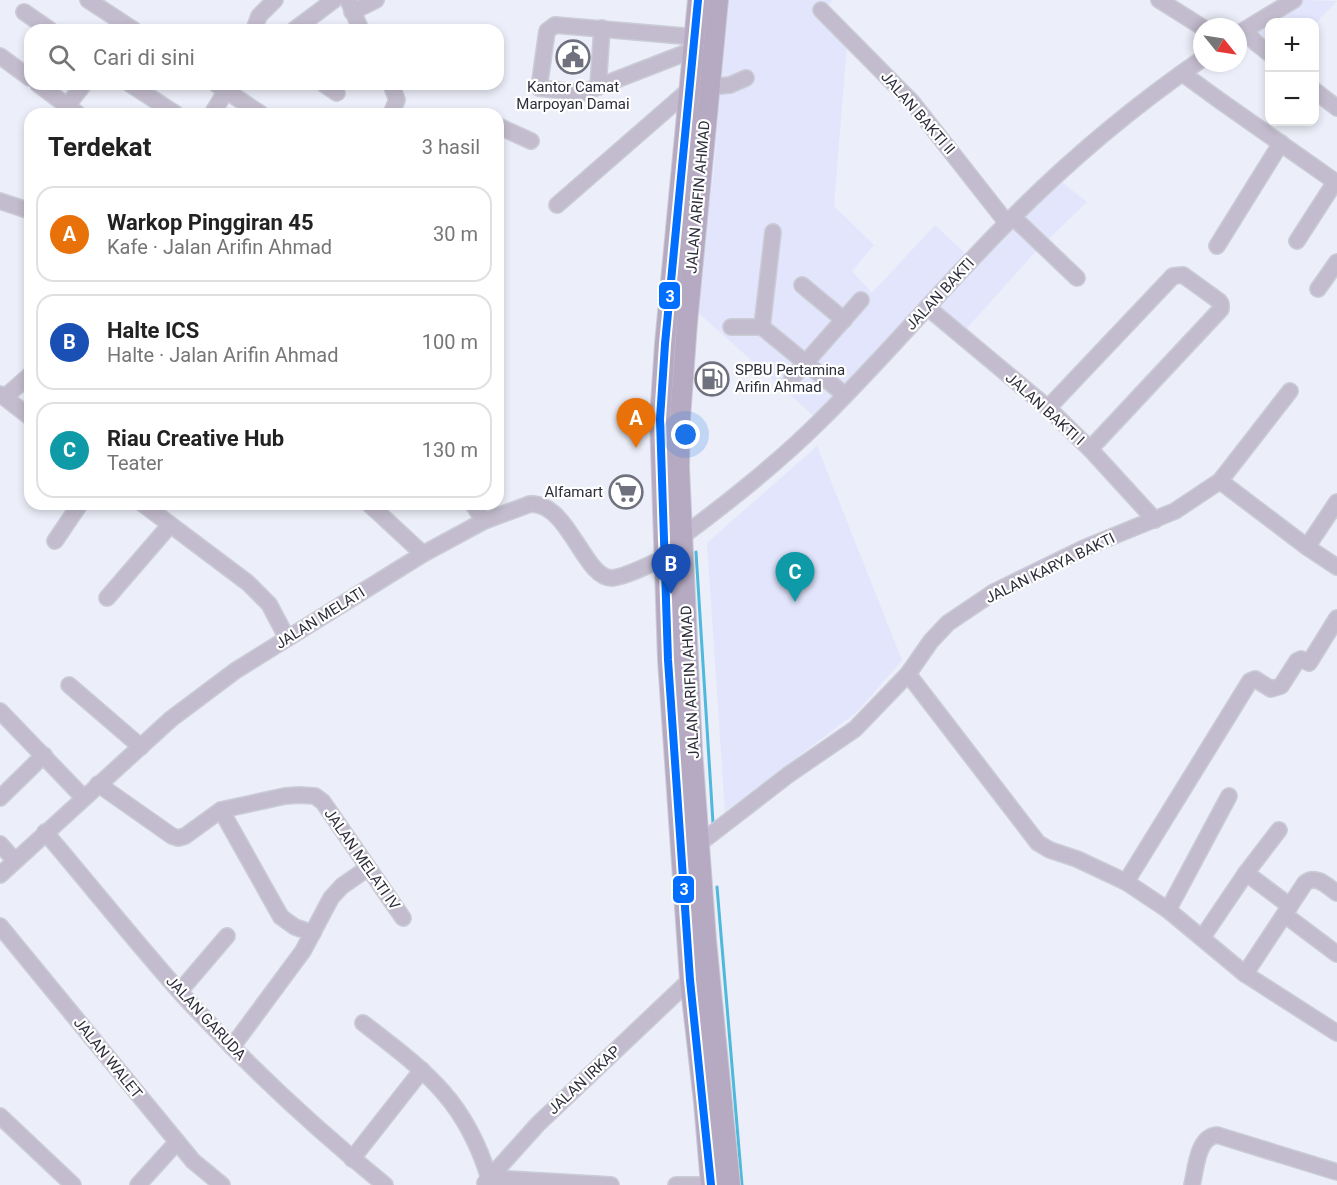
<!DOCTYPE html>
<html lang="id">
<head>
<meta charset="utf-8">
<style>
	body { margin:0; font-family:Roboto,sans-serif; background:#f6f6f6; color:#222 }
	.controls { position:absolute; right:18px; top:18px; display:grid; overflow:hidden; border-radius:12px; box-shadow:0 3px 9px #0003 }
	.controls button { width:54px; height:54px; display:grid; place-items:center; padding:0; border:0; border-bottom:2px solid #e0e0e0; background:#fff; color:#222; font:30px sans-serif }
	.compass { position:absolute; left:1193px; top:18px; width:54px; height:54px; border-radius:50%; background:#fff; box-shadow:0 3px 9px #0003; rotate:120deg }
	.you { position:absolute; left:686px; top:435px; width:21px; height:21px; margin:-15px; border:4px solid #fff; border-radius:50%; background:#1a73e8; box-shadow:0 0 0 9px #1a73e833 }
	.badge { display:grid; place-items:center; width:39px; height:39px; border-radius:50%; background:#70717e; color:#fff; font-size:20px; font-weight:700 }
	.pin { position:absolute; translate:-50% -50px; filter:drop-shadow(0 2px 3px #0008) }
	.pin::after { content:''; position:absolute; top:32px; width:21px; height:18px; background:inherit; clip-path:polygon(0 0,100% 0,50% 100%) }
	.list { margin:0; padding:0; list-style:none }
	h2 { display:flex; justify-content:space-between; align-items:center; height:78px; margin:0; padding:0 24px; font-size:26px }
	h2 small { font-size:20px; font-weight:400; color:#767676 }
	.list li { display:grid; grid-template-columns:39px 1fr auto; gap:18px; align-items:center; box-sizing:border-box; height:96px; margin:0 12px 12px; padding:0 12px; border:2px solid #e0e0e0; border-radius:18px }
	.list b { display:block; font-size:22px; white-space:nowrap }
	.list p { margin:0; font-size:20px; white-space:nowrap; color:#767676 }
	.list em { font-size:20px; font-style:normal; color:#767676 }
	.icon { flex:none; width:33px; height:33px; fill:none; stroke:currentColor; stroke-width:2; stroke-linecap:round; stroke-linejoin:round }
	.map { position:relative; flex:none; width:1337px; height:1185px; overflow:hidden }
	.search { position:absolute; background:#fff; box-shadow:0 3px 9px #0003; left:24px; top:24px; width:480px; height:66px; display:flex; align-items:center; gap:15px; box-sizing:border-box; padding:0 21px; border-radius:18px; color:#767676; font-size:22px }
	.panel { position:absolute; background:#fff; box-shadow:0 3px 9px #0003; left:24px; top:108px; width:480px; height:402px; border-radius:18px }
	.map>svg:first-child { display:block }
</style>
</head>
<body>
<div class="map">
<svg width="1337" height="1185" viewBox="0 0 1337 1185">
	<rect width="100%" height="100%" fill="#eceef9"/>
	<g fill="#e2e5fc">
		<path d="M726,0h107l-14,16 28,28 -13,162 40,39 -22,26 20,22 63,-68 33,31 -151,163 -123,-110 20,-139z"/>
		<path d="M1300,0l37,1 -22,23 -1,-2h-44l-1,26 -17,-15z"/>
		<path d="M1059,180l28,22 -49,47 -79,88 -23,-30z"/>
		<path d="M817,446l85,214 -44,51 -133,101 -18,-269z"/>
	</g>
	<g fill="none" stroke-linecap="round" stroke-linejoin="round">
		<g stroke="#4eb9da" stroke-width="3">
			<path d="M696,552l17,271"/>
			<path d="M717,887l25,298"/>
		</g>
		<g stroke="#caccd6" stroke-width="18">
			<g id="minor">
				<path d="M88,0l46,30"/>
				<path d="M348,0l13,30"/>
				<path d="M1159,0l43,27"/>
				<path d="M821,10l91,92 95,121"/>
				<path d="M24,12l26,18"/>
				<path d="M352,12l24,-12"/>
				<path d="M254,30l5,-14 16,-16"/>
				<path d="M294,30l40,-30"/>
				<path d="M1245,30l11,13 14,11"/>
				<path d="M1238,34l56,-34"/>
				<path d="M693,50l-111,43 -43,-5 8,-57 8,-6 140,12"/>
				<path d="M0,56l30,22"/>
				<path d="M1182,73l37,27 118,83"/>
				<path d="M38,84l40,30"/>
				<path d="M130,84l46,30"/>
				<path d="M216,84l45,30"/>
				<path d="M324,84l13,9"/>
				<path d="M391,84l6,16 -6,14"/>
				<path d="M598,87l4,-59"/>
				<path d="M709,87l21,-2 16,-7"/>
				<path d="M1314,90l23,18"/>
				<path d="M67,106l17,-22"/>
				<path d="M212,114l14,-23"/>
				<path d="M498,126l33,15"/>
				<path d="M0,201l30,10"/>
				<path d="M557,205l132,-115"/>
				<path d="M1013,217l64,61"/>
				<path d="M773,232l-11,95 83,68"/>
				<path d="M1297,241l38,-59"/>
				<path d="M1217,246l64,-103"/>
				<path d="M802,285l42,35"/>
				<path d="M1318,289l19,-27"/>
				<path d="M927,307l121,101 42,41 65,71"/>
				<path d="M731,327h31"/>
				<path d="M792,378l69,-78"/>
				<path d="M0,394l30,23"/>
				<path d="M5,397l25,-22"/>
				<path d="M1048,408l125,-132 10,-1 36,26 2,3v5l-131,140"/>
				<path d="M1220,481l87,66 30,20"/>
				<path d="M143,504l105,79 21,21 18,34"/>
				<path d="M369,504l54,50"/>
				<path d="M473,504l11,17"/>
				<path d="M684,535c47,-35 94,-72 136,-114 65,-64 123,-134 187,-198 61,-62 124,-115 195,-164"/>
				<path d="M55,541l25,-37"/>
				<path d="M1307,547l30,-45"/>
				<path d="M107,598l63,-73"/>
				<path d="M908,674l130,169 12,7 27,9 49,23 42,28 77,64 92,59"/>
				<path d="M69,685l72,62"/>
				<path d="M0,711l83,86"/>
				<path d="M98,784l74,52 6,2 7,-2 36,-26 64,-14 14,-1 16,1 8,6 80,116"/>
				<path d="M0,798l44,-43"/>
				<path d="M221,810l60,107 14,10 18,6"/>
				<path d="M45,832c45,53 89,108 135,160 64,70 132,134 205,193"/>
				<path d="M700,843l88,-68 67,-46 53,-55 23,-33 17,-18 46,-31 90,-44 91,-37 45,-30 70,-90"/>
				<path d="M0,844l15,17"/>
				<path d="M1246,873l44,33"/>
				<path d="M0,875l171,-156 64,-48 188,-117 61,-33 46,-17c39,-2 54,75 82,74 14,-1 38,-14 52,-20"/>
				<path d="M1126,882l124,-201 5,-2 16,10 10,-3 16,-25 4,-2 8,4 28,-45"/>
				<path d="M1168,910l61,-114"/>
				<path d="M1285,915l52,39"/>
				<path d="M0,926l193,235 29,24"/>
				<path d="M1202,938l44,-65 33,-43"/>
				<path d="M1245,974l60,-91c11,-9 22,3 32,10"/>
				<path d="M180,991l47,-55"/>
				<path d="M363,1023c62,48 102,76 126,155l122,7"/>
				<path d="M232,1047l71,-96 28,-53 11,-12 26,-18"/>
				<path d="M0,1116l73,69"/>
				<path d="M352,1159l70,-89"/>
				<path d="M485,1183l53,-59 152,-144"/>
				<path d="M138,1185l39,-43"/>
				<path d="M676,1185h35"/>
				<path d="M1192,1185c4,-16 5,-48 25,-50l120,37"/>
			</g>
		</g>
		<g stroke="#caccd6" stroke-width="22">
			<g id="major">
				<path d="M698,0l-33,344 -5,75 8,241 22,320 14,122 7,83"/>
				<path d="M718,0l-31,323 -7,95 -1,49 13,283 14,190 24,245"/>
			</g>
		</g>
		<use href="#minor" stroke="#c3bcce" stroke-width="15"/>
		<use href="#major" stroke="#b5aac2" stroke-width="20"/>
		<g stroke="#fff" stroke-width="12">
			<path id="bus-1" d="M698,0l-33,344 -5,75 8,241 22,320 21,205"/>
		</g>
		<use href="#bus-1" stroke="#006eff" stroke-width="8"/>
	</g>
	<defs>
		<g id="civic-ring" transform="scale(1.725)"><circle r="9.5" fill="#fff" stroke="#70717e" stroke-width="1.5"/><path d="M-.6-6.5H3V-4.5H.6V-3L4-1V1h2V6H-6V1h2V-1L-.6-3ZM-1.2 2.5V6h2.4V2.5Z" fill="#70717e"/></g>
		<g id="fuel-ring" transform="scale(1.725)"><circle r="9.5" fill="#fff" stroke="#70717e" stroke-width="1.5"/><path d="M-5.5-6h7V0h2V4h1.3V-2.5L3-4.5l.8-.8L6-3V5H2.5V1h-1V6h-7ZM-4.2-4.7v3.2H.2V-4.7Z" fill="#70717e"/></g>
		<g id="supermarket-ring" transform="scale(1.725)"><circle r="9.5" fill="#fff" stroke="#70717e" stroke-width="1.5"/><path d="M-6-5.5h2.5l.6 2H6L4.5 2H-2.5L-4.4-4H-6ZM-1.5 3.2a1.3 1.3 0 1 0 .1 0ZM3 3.2a1.3 1.3 0 1 0 .1 0Z" fill="#70717e"/></g>
	</defs>
	<g fill-rule="evenodd">
		<use href="#civic-ring" x="573" y="57"/>
		<use href="#fuel-ring" x="712" y="379"/>
		<use href="#supermarket-ring" x="626" y="492"/>
	</g>
	<g text-anchor="middle" stroke-width="4.5" stroke-linejoin="round" paint-order="stroke">
		<g font-size="15" fill="#2d2e3b" stroke="#fff">
			<text x="573" y="92">Kantor Camat<tspan x="573" dy="17">Marpoyan Damai</tspan></text>
			<text x="735" y="375" text-anchor="start">SPBU Pertamina<tspan x="735" dy="17">Arifin Ahmad</tspan></text>
			<text x="603" y="497" text-anchor="end">Alfamart</text>
		</g>
		<g font-size="15" fill="#2d2e3b" stroke="#fff">
			<text transform="translate(918 113) rotate(49)" y="5">JALAN BAKTI II</text>
			<text transform="translate(698 197) rotate(-85)" y="5">JALAN ARIFIN AHMAD</text>
			<text transform="translate(940 294) rotate(-47)" y="5">JALAN BAKTI</text>
			<text transform="translate(1045 409) rotate(42)" y="5">JALAN BAKTI I</text>
			<text transform="translate(1050 568) rotate(-26)" y="5">JALAN KARYA BAKTI</text>
			<text transform="translate(320 618) rotate(-32)" y="5">JALAN MELATI</text>
			<text transform="translate(690 682) rotate(-93)" y="5">JALAN ARIFIN AHMAD</text>
			<text transform="translate(362 859) rotate(55)" y="5">JALAN MELATI IV</text>
			<text transform="translate(206 1018) rotate(47)" y="5">JALAN GARUDA</text>
			<text transform="translate(108 1058) rotate(51)" y="5">JALAN WALET</text>
			<text transform="translate(584 1080) rotate(-43)" y="5">JALAN IRKAP</text>
		</g>
	</g>
	<g stroke="#fff" stroke-width="2">
		<rect x="658" y="281" width="23" height="29" rx="6" fill="#006eff"/>
		<rect x="672" y="875" width="23" height="29" rx="6" fill="#006eff"/>
	</g>
	<g font-size="16" text-anchor="middle" font-weight="bold" fill="#fff">
		<text x="670" y="302">3</text>
		<text x="684" y="895">3</text>
	</g>
</svg>
<div class="controls">
<button>+</button>
<button>−</button>
</div>
<svg class="compass" viewBox="-18 -18 36 36"><path d="M0-13l5 13h-10z" fill="#e53935"/><path d="M0 13l5-13h-10z" fill="#767676"/></svg>
<div class="you"></div>
<div class="pin badge" style="left:636px;top:448px;background:#e8710a">A</div>
<div class="pin badge" style="left:671px;top:594px;background:#1a4fb4">B</div>
<div class="pin badge" style="left:795px;top:602px;background:#0f9aa8">C</div>
<div class="search"><svg class="icon" aria-label="search" viewBox="0 0 24 24"><circle cx="10" cy="10" r="6"/><path d="M15 15l6 6"/></svg>Cari di sini</div>
<section class="panel">
<h2>Terdekat<small>3 hasil</small></h2>
<ul class="list">
<li><span class="badge" style="background:#e8710a">A</span><div><b>Warkop Pinggiran 45</b><p>Kafe · Jalan Arifin Ahmad</p></div><em>30 m</em></li>
<li><span class="badge" style="background:#1a4fb4">B</span><div><b>Halte ICS</b><p>Halte · Jalan Arifin Ahmad</p></div><em>100 m</em></li>
<li><span class="badge" style="background:#0f9aa8">C</span><div><b>Riau Creative Hub</b><p>Teater</p></div><em>130 m</em></li>
</ul>
</section>
</div>
</body>
</html>
